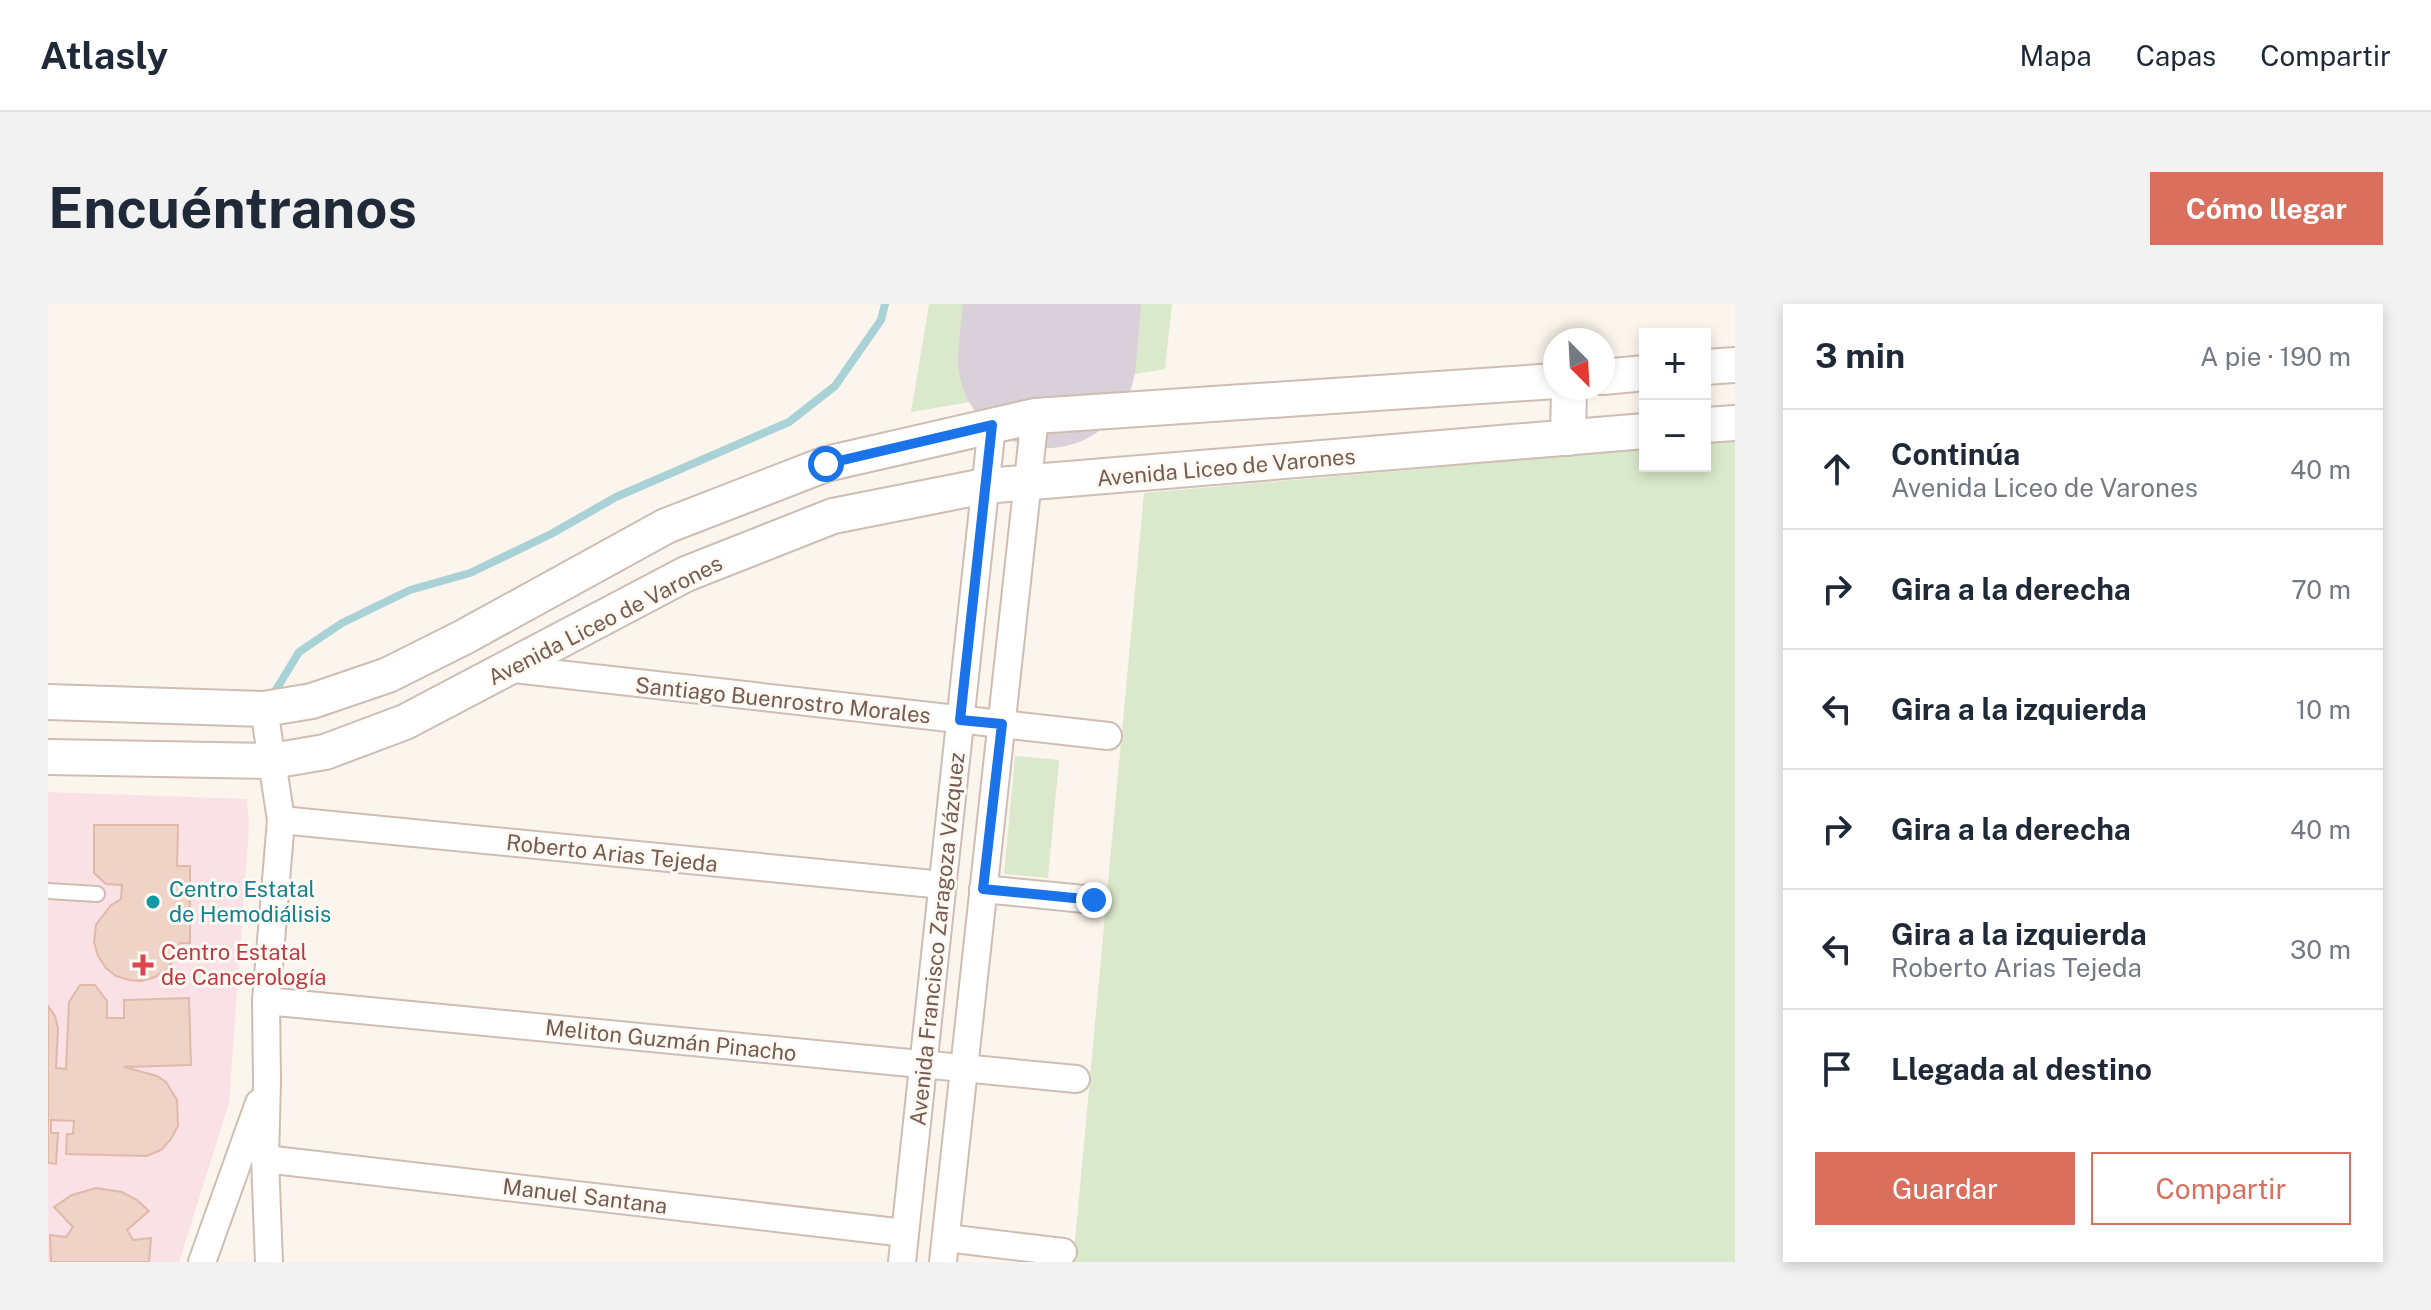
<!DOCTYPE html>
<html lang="es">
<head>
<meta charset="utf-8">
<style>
	body { margin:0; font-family:"Public Sans",sans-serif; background:#f2f2f3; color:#1f2937 }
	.controls { position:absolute; right:24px; top:24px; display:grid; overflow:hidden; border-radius:0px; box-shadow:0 4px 12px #0003 }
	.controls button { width:72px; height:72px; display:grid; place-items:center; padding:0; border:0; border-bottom:2px solid #e0e1e3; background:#fff; color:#1f2937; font:40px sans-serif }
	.compass { position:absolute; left:1495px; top:24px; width:72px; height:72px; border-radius:50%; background:#fff; box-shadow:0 4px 12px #0003; rotate:156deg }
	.stop { position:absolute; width:24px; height:24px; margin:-18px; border:6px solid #1a73e8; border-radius:50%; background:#fff }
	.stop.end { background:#1a73e8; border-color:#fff; box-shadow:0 2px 8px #0008 }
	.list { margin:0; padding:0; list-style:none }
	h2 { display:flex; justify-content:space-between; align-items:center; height:104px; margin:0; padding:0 32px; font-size:34px }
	h2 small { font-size:26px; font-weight:400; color:#747a83 }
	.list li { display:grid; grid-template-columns:52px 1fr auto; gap:24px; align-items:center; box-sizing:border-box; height:120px; padding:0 32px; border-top:2px solid #e0e1e3 }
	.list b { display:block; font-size:30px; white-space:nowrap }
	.list p { margin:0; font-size:26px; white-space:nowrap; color:#747a83 }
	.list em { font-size:26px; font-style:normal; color:#747a83 }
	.actions { display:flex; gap:16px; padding:24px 32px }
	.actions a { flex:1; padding:18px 0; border:2px solid #db6f5d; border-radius:0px; text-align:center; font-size:28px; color:#db6f5d }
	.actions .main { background:#db6f5d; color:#fff }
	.icon { flex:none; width:44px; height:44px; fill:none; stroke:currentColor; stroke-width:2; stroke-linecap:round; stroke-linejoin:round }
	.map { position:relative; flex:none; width:1687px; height:958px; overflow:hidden; border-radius:0px }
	header { display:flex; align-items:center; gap:48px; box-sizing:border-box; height:112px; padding:0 40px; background:#fff; border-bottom:2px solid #e0e1e3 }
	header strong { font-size:38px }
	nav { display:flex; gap:44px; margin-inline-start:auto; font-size:28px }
	.intro { display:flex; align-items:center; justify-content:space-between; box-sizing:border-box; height:192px; padding:0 48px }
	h1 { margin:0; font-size:56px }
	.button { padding:20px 36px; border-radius:0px; background:#db6f5d; color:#fff; font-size:28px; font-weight:700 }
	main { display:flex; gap:48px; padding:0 48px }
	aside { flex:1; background:#fff; border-radius:0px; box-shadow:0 4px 12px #0003 }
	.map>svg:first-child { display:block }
</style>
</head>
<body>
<header>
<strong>Atlasly</strong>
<nav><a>Mapa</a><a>Capas</a><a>Compartir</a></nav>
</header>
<div class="intro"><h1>Encuéntranos</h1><a class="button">Cómo llegar</a></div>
<main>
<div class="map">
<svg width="1687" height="958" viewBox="0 0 1687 958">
	<rect width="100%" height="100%" fill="#fcf5ed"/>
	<path fill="#f9e1e6" d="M0,488l199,7 2,28 -20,276 -50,159h-131z"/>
	<g fill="#dae9cb">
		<path d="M881,0h243l-7,65 -254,43z"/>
		<path d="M1687,137v821h-662l71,-769 501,-44v17h60v-22z"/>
		<path d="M967,452l44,4 -11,118 -44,-4z"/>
	</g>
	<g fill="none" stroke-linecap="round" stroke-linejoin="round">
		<path stroke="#a9d2d6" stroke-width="8" d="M223,394l28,-46 43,-29 68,-33 60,-17 81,-39 65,-37 173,-75 46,-36 46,-66 4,-16"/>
		<path stroke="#dad0da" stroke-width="178" d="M999,55l5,-55"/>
	</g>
	<g fill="#efd3c6" stroke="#e0b9a8" stroke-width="2">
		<path d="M46,521h84l-1,41h13v77h-10l-5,15 -8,11 -12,8 -13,4 -13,-1 -13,-4 -10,-8 -8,-12 -4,-14 2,-17 15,-20 10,-6 1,-14 -16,-1 -12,-11z"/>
		<path d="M32,681h15l12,16v17h17v-18l65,-2 2,67 -67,2 33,9 9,6 11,18 1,26 -7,13 -10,11 -14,6 -81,-2 1,-20h6l1,-13 -23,-1v13h7l-2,31 -8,-1v-157l7,10 3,12 -2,40 10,1 3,-67z"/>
		<path d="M48,884l26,4 15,8 12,11 -22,19 6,10 18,-2 -2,24h-98l-1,-27 16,2 7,-10 -19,-20 18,-12z"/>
	</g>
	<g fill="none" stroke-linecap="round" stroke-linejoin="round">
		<g stroke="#cebdb2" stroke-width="18">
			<path id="service" d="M0,587l49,3"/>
		</g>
		<g stroke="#cebdb2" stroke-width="30">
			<g id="minor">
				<path d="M457,364l603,68"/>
				<path d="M216,405l17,111 -15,181 1,80 -2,78 4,103"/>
				<path d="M233,516l662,65"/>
				<path d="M935,585l111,11"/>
				<path d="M218,697l810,78"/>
				<path d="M217,855l640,74"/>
				<path d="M898,934l117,14"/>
				<path d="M154,958l57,-159"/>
				<path d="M854,958l90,-837"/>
				<path d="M895,958l92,-846"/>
			</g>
		</g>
		<g stroke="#cebdb2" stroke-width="38">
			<g id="tertiary">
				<path d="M1657,63l30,-2"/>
				<path d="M1555,73l42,-4"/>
				<path d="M1657,121l30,-2"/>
				<path d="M1520,134l1,-50"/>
				<path d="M0,398l216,7 48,-8 76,-26 76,-38 202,-111 160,-62 209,-48 520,-35"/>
				<path d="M0,453l224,4 53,-9 80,-30 281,-148 147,-58 152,-30 660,-55"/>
			</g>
		</g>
		<use href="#service" stroke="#fff" stroke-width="14"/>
		<use href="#minor" stroke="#fff" stroke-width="26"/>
		<use href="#tertiary" stroke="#fff" stroke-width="34"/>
	</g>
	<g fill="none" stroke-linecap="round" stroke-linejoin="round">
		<path stroke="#1a73e8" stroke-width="10" d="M778,160l166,-39 -32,295 42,4 -19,165 111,11"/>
	</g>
	<circle fill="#0f9aa8" stroke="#fef9f3" stroke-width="3" cx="105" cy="598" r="8"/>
	<path fill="#e0444e" stroke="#fef9f3" stroke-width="3" d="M91 649h8v8h8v8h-8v8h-8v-8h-8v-8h8z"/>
	<g text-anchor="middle" stroke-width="6" stroke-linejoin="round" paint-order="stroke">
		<g font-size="22" fill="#765b50" stroke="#fef9f3">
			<text transform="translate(1178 163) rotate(-5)" y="8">Avenida Liceo de Varones</text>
			<text transform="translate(557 316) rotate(-27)" y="8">Avenida Liceo de Varones</text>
			<text transform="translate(735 396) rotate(6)" y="8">Santiago Buenrostro Morales</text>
			<text transform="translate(564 549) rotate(6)" y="8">Roberto Arias Tejeda</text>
			<text transform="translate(889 635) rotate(-84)" y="8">Avenida Francisco Zaragoza Vázquez</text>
			<text transform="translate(623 736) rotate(6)" y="8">Meliton Guzmán Pinacho</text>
			<text transform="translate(537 892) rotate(7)" y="8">Manuel Santana</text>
		</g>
		<g font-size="22" fill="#0d838f" stroke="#fef9f3" text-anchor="start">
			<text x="121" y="593">Centro Estatal<tspan x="121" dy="25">de Hemodiálisis</tspan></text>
		</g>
		<g font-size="22" fill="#be3a42" stroke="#fef9f3" text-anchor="start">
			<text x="113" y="656">Centro Estatal<tspan x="113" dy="25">de Cancerología</tspan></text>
		</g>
	</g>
</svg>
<div class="controls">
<button>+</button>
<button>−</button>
</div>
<svg class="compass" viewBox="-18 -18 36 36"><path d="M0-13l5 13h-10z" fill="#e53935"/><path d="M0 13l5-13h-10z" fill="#747a83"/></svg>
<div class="stop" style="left:778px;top:160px"></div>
<div class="stop end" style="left:1046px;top:596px"></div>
</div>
<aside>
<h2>3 min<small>A pie · 190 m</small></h2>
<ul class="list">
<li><svg class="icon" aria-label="ahead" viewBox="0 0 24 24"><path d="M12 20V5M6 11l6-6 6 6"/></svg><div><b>Continúa</b><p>Avenida Liceo de Varones</p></div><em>40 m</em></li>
<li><svg class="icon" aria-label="right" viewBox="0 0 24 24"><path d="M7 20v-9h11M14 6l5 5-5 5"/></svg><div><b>Gira a la derecha</b></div><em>70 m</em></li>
<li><svg class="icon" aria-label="left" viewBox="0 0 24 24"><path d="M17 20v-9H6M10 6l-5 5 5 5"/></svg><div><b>Gira a la izquierda</b></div><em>10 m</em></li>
<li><svg class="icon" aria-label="right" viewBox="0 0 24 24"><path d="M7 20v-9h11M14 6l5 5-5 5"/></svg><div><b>Gira a la derecha</b></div><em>40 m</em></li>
<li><svg class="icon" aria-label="left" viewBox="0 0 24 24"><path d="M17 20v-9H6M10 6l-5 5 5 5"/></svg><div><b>Gira a la izquierda</b><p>Roberto Arias Tejeda</p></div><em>30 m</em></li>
<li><svg class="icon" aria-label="arrive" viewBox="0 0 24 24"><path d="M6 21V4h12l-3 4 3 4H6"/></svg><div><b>Llegada al destino</b></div></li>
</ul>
<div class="actions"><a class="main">Guardar</a><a>Compartir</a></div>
</aside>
</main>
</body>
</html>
